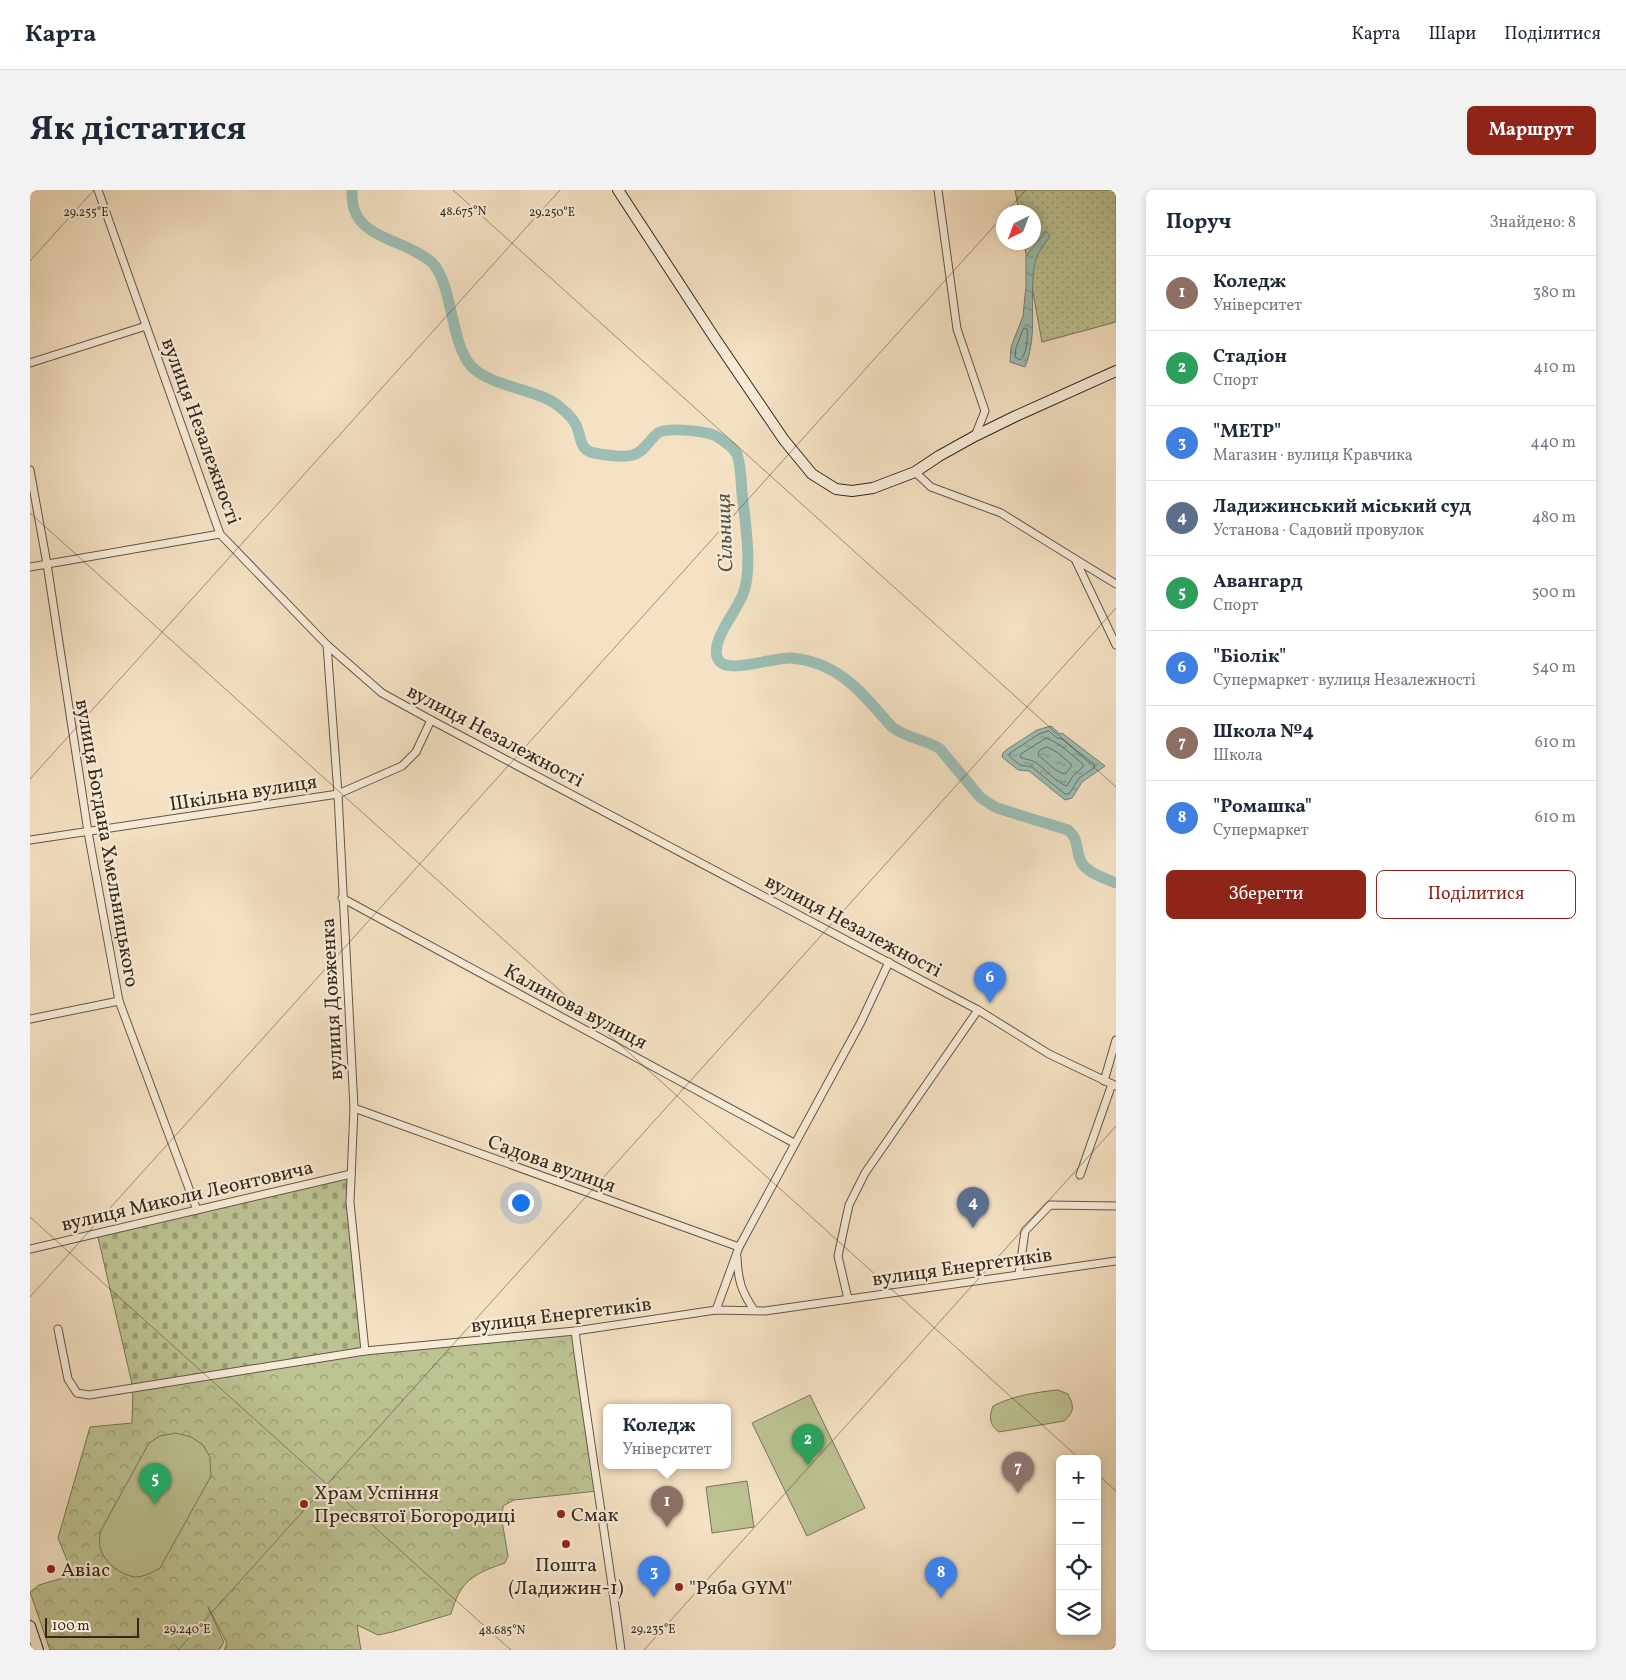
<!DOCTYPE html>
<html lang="uk">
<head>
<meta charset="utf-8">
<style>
	body { margin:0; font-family:Vollkorn,serif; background:#f2f2f3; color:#1f2937 }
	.controls { position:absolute; right:15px; bottom:15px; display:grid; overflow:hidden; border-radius:8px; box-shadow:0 2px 8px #0003 }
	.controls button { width:45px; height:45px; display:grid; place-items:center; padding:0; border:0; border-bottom:1px solid #e0e1e3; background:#fff; color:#1f2937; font:25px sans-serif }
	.compass { position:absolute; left:966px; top:15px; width:45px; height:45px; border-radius:50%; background:#fff; box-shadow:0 2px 8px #0003; rotate:222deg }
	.scale { position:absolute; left:15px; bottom:12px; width:94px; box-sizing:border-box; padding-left:5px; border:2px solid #34281c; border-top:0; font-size:14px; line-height:18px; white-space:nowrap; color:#34281c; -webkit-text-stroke:4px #f8ecd9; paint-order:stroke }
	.you { position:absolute; left:490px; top:1012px; width:18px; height:18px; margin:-12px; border:4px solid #fff; border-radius:50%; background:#1a73e8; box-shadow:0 0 0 8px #1a73e833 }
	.badge { display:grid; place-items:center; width:32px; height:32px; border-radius:50%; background:#8f2418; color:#fff; font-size:16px; font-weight:700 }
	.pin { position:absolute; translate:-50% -41px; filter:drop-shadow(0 1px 2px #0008) }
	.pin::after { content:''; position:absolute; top:26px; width:18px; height:15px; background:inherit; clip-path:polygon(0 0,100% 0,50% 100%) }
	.popup { position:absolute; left:573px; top:1214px; width:128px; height:65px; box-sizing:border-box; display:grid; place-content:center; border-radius:8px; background:#fff; filter:drop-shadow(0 1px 4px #0005); font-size:16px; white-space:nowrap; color:#747a83 }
	.popup b { font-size:19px; color:#1f2937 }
	.popup::after { content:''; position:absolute; left:50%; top:100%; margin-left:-10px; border:10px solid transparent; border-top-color:#fff }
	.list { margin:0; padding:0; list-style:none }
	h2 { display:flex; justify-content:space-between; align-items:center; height:65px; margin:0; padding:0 20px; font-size:21px }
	h2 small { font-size:16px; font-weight:400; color:#747a83 }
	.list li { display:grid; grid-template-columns:32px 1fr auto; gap:15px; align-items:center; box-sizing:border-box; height:75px; padding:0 20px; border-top:1px solid #e0e1e3 }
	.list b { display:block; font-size:19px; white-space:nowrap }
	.list p { margin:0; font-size:16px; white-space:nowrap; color:#747a83 }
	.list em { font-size:16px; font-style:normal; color:#747a83 }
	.actions { display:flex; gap:10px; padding:15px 20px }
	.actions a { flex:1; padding:11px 0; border:1px solid #8f2418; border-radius:8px; text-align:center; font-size:18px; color:#8f2418 }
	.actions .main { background:#8f2418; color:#fff }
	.icon { flex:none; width:28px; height:28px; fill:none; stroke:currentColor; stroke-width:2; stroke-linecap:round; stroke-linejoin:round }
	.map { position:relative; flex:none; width:1086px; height:1460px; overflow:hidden; border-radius:8px }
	header { display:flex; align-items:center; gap:30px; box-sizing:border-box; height:70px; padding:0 25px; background:#fff; border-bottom:1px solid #e0e1e3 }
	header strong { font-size:24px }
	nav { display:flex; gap:28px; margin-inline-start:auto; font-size:18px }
	.intro { display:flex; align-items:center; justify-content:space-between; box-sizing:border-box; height:120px; padding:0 30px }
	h1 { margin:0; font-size:35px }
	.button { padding:12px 22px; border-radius:8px; background:#8f2418; color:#fff; font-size:18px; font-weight:700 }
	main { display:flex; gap:30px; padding:0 30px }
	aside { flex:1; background:#fff; border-radius:8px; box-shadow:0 2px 8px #0003 }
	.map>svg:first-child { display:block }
</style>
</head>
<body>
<header>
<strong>Карта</strong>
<nav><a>Карта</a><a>Шари</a><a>Поділитися</a></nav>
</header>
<div class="intro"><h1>Як дістатися</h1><a class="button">Маршрут</a></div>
<main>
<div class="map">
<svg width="1086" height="1460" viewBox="0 0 1086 1460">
	<defs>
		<pattern id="grass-dots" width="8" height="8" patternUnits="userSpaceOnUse" patternTransform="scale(1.25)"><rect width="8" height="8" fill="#bdc393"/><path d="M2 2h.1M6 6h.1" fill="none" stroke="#9a9e77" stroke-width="1.8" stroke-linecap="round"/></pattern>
		<pattern id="cemetery-stones" width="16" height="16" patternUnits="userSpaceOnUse" patternTransform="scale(1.25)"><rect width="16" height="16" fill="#bdc393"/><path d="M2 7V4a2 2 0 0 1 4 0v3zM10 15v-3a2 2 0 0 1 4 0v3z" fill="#9a9e77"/></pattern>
		<pattern id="park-crowns" width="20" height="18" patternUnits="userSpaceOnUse" patternTransform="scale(1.25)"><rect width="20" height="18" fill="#bdc393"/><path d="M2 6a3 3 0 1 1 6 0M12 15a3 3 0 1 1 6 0" fill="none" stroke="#9a9e77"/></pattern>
		<pattern id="water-ripples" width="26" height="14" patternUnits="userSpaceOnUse" patternTransform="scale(1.25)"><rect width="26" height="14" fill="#9cbeb4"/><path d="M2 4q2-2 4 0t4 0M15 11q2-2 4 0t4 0" fill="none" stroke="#809a92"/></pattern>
	</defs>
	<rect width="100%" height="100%" fill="#f5e2c4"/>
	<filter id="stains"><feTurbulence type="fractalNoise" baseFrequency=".004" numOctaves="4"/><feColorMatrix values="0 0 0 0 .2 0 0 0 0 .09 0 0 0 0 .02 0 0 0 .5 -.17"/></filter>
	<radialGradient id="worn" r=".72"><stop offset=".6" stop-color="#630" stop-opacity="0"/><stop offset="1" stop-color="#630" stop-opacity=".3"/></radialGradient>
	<path fill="url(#grass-dots)" stroke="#787658" d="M985,0h101v132l-74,20 -18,-99 10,-1v-30h-15z"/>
	<path fill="url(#cemetery-stones)" stroke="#787658" d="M321,984l14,177 -232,37 -36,-155z"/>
	<path fill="url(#park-crowns)" stroke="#787658" d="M545,1141l22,160 -83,9 -11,6 -1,15 6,35 -3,7c-32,11 -45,18 -54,51l-59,18 -14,3 -21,-10 4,25h-137l3,-7 -19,-36 16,35 -5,8h-169l-20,-58 9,-7 34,-10 -15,-37 32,-111 42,-4 1,-35 232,-37z"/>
	<g fill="#bdc393" stroke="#787658">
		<path d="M1028,1200l10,4c6,12 7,18 -4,27l-65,11c-10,-7 -10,-16 -6,-26 19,-10 44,-14 65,-16z"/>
		<path d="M780,1205l55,113 -58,28 -55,-113z"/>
		<path d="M146,1243l15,4 12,8 7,12 1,19 -51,92c-7,4 -16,9 -25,9 -15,-2 -31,-15 -35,-29 -1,-4 0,-11 0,-16l49,-89 11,-7z"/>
		<path d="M717,1291l7,46 -42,6 -6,-46z"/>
	</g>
	<g fill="url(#water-ripples)" stroke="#728277">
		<path d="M1016,41l4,5c-5,8 -14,18 -15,27 -7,35 4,70 -10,104l-15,-5 1,-15 12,-31 3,-30v-30z"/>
		<path d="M1021,536l9,8 2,-1 43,33 -23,16 -10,16 -7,2 -36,-29 -11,-1 -16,-13 1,-4 3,-3 31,-20z"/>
	</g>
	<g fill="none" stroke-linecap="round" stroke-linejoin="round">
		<g stroke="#687368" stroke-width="1">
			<path d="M994,138l3,1c1,9 0,25 -7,31l-5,-3 1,-9z"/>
			<path d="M1019,541l8,7 5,1 33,26 -1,3 -15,10 -10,16h-4l-33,-27 -12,-2 -11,-9 1,-3 29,-19z"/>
			<path d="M1017,548l13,7 23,19v3l-10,9 -6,10c-12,-4 -21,-17 -32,-24 -5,-3 -10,-2 -15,-5l1,-3z"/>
			<path d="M1017,557l10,5 14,12v3l-6,7c-10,-2 -19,-13 -27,-19l1,-4z"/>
		</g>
		<path stroke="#9cbeb4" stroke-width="11" d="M322,0c0,6 0,13 2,19 8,26 42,31 62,43 7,4 14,7 19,14 18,25 16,77 36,100 22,23 70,22 91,43 5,4 10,9 13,14 7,12 3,27 19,30 11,2 29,5 39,2 12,-4 16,-15 25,-22 8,-6 43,-2 53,1 7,2 14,8 20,13 2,2 4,4 6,7 4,12 4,27 5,39 3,26 11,77 1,101 -6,17 -34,48 -25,65 8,17 57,-3 74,-1 48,5 70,35 100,69 14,11 33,12 48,22l40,48 10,7 7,4 71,22c13,10 6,25 16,36 7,8 22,13 32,17"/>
		<g stroke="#645646" stroke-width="9">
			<g id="street">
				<path d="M68,0l122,344 107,111 55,48 49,27 547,290 71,44 67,32"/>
				<path d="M908,0l19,139 28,82 -10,25"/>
				<path d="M0,173l116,-37"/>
				<path d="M0,280l17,94 41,268 31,169 78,209"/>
				<path d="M885,282l16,15 70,26 74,46 41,86"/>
				<path d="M1045,369l41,25"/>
				<path d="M0,377l190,-33"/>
				<path d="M297,455l11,149 16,314 -4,94 15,149"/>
				<path d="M0,650l308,-46 64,-28 14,-14 15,-32"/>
				<path d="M312,708l452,245"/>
				<path d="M0,829l89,-18"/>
				<path d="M1074,891l12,-41"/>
				<path d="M324,918l385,139"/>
				<path d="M1050,985l32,-91"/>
				<path d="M0,1059l321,-75"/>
				<path d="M707,1067c1,23 4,34 17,53"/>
				<path d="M989,1084l6,-43 25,-26 66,1"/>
				<path d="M818,1109l-10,-43 11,-51 16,-32 113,-163"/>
				<path d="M686,1120l23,-63 122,-225 28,-60"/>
				<path d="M28,1139l10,50 9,14 12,2 276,-44 210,-20 141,-21 49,1 351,-50"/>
				<path d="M545,1141c14,107 32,213 46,319"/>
			</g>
		</g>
		<g stroke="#34281c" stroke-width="12">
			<g id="secondary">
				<path d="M588,0l98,150 68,100 28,34 24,15 16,2 21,-3 42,-16 24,-16 36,-20 41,-20 100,-45"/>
				<path d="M0,1436l8,24"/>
			</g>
		</g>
		<use href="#street" stroke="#f8ecd9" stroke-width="7"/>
		<use href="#secondary" stroke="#f8ecd9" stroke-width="10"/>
	</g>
	<path fill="none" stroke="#34281c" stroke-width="1" stroke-opacity="0.45" d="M423,0l663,597M976,22l20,-22M0,71l64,-71M0,323l1050,946M0,589l530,-589M0,1027l481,433M0,1107l974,-1082M1067,1284l19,17M148,1460l938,-1042M614,1460l472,-524M1081,1460l5,-6"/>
	<g fill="#8f2418" stroke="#f8ecd9" stroke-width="2">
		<circle cx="274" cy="1314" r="5"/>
		<circle cx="531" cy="1324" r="5"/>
		<circle cx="536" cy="1354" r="5"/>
		<circle cx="21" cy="1379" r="5"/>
		<circle cx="649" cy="1397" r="5"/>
	</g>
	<g text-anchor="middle" stroke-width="4.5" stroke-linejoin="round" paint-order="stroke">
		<g font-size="20" fill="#34281c" stroke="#f8ecd9">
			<text transform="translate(172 241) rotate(70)" y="7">вулиця Незалежності</text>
			<text transform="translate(466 545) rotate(28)" y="7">вулиця Незалежності</text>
			<text transform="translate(213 602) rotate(-9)" y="7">Шкільна вулиця</text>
			<text transform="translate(78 653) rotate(80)" y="7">вулиця Богдана Хмельницького</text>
			<text transform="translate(824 735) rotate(28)" y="7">вулиця Незалежності</text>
			<text transform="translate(301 809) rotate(-93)" y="7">вулиця Довженка</text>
			<text transform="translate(546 816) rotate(28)" y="7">Калинова вулиця</text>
			<text transform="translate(522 973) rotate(20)" y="7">Садова вулиця</text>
			<text transform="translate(157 1005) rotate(-13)" y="7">вулиця Миколи Леонтовича</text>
			<text transform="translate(932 1076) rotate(-8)" y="7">вулиця Енергетиків</text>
			<text transform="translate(531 1124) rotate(-7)" y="7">вулиця Енергетиків</text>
		</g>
		<g font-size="20" fill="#34281c" stroke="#f8ecd9" text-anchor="start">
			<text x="284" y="1309">Храм Успіння<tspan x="284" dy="23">Пресвятої Богородиці</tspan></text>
			<text x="541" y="1331">Смак</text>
			<text x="536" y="1381" text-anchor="middle">Пошта<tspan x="536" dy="23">(Ладижин-1)</tspan></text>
			<text x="31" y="1386">Авіас</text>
			<text x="659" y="1404">"Ряба GYM"</text>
		</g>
		<g font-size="21" font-style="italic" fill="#53554a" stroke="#f8ecd9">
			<text transform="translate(694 343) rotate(-92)" y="7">Сільниця</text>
		</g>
	</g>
	<g font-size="12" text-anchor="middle" fill="#34281c" stroke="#f8ecd9" stroke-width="4.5" stroke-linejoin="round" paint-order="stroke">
		<text x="433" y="25">48.675°N</text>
		<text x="56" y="26">29.255°E</text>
		<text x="522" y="26">29.250°E</text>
		<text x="157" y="1443">29.240°E</text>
		<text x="623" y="1443">29.235°E</text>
		<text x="472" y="1444">48.685°N</text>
	</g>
	<rect width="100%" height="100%" filter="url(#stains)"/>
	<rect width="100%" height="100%" fill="url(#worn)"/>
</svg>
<div class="controls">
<button>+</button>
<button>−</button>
<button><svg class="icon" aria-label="locate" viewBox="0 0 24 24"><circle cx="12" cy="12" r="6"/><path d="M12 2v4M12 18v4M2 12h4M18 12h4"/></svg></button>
<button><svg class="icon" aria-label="layers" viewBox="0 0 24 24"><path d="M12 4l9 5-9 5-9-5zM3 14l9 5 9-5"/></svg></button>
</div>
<svg class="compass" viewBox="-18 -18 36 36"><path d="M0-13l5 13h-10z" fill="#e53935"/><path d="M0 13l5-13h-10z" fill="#747a83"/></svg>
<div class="scale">100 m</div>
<div class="you"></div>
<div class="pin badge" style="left:637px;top:1337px;background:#8d6e63">1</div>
<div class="popup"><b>Коледж</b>Університет</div>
<div class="pin badge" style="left:778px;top:1275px;background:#2e9e5b">2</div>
<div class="pin badge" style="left:624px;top:1407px;background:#3f7fe0">3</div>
<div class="pin badge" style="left:943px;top:1038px;background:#5c6f8a">4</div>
<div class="pin badge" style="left:125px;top:1314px;background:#2e9e5b">5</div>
<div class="pin badge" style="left:960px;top:813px;background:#3f7fe0">6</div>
<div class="pin badge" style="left:988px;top:1303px;background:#8d6e63">7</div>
<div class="pin badge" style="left:911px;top:1408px;background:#3f7fe0">8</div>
</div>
<aside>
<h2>Поруч<small>Знайдено: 8</small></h2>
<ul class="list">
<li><span class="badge" style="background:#8d6e63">1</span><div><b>Коледж</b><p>Університет</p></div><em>380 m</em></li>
<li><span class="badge" style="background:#2e9e5b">2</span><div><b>Стадіон</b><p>Спорт</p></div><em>410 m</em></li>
<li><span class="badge" style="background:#3f7fe0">3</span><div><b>&quot;МЕТР&quot;</b><p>Магазин · вулиця Кравчика</p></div><em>440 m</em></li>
<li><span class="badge" style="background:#5c6f8a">4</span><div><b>Ладижинський міський суд</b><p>Установа · Садовий провулок</p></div><em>480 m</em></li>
<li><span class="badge" style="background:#2e9e5b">5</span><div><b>Авангард</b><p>Спорт</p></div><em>500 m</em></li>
<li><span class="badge" style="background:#3f7fe0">6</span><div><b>&quot;Біолік&quot;</b><p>Супермаркет · вулиця Незалежності</p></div><em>540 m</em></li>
<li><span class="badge" style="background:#8d6e63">7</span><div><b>Школа №4</b><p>Школа</p></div><em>610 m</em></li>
<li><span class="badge" style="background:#3f7fe0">8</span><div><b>&quot;Ромашка&quot;</b><p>Супермаркет</p></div><em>610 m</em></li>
</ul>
<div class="actions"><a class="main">Зберегти</a><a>Поділитися</a></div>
</aside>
</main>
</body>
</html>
